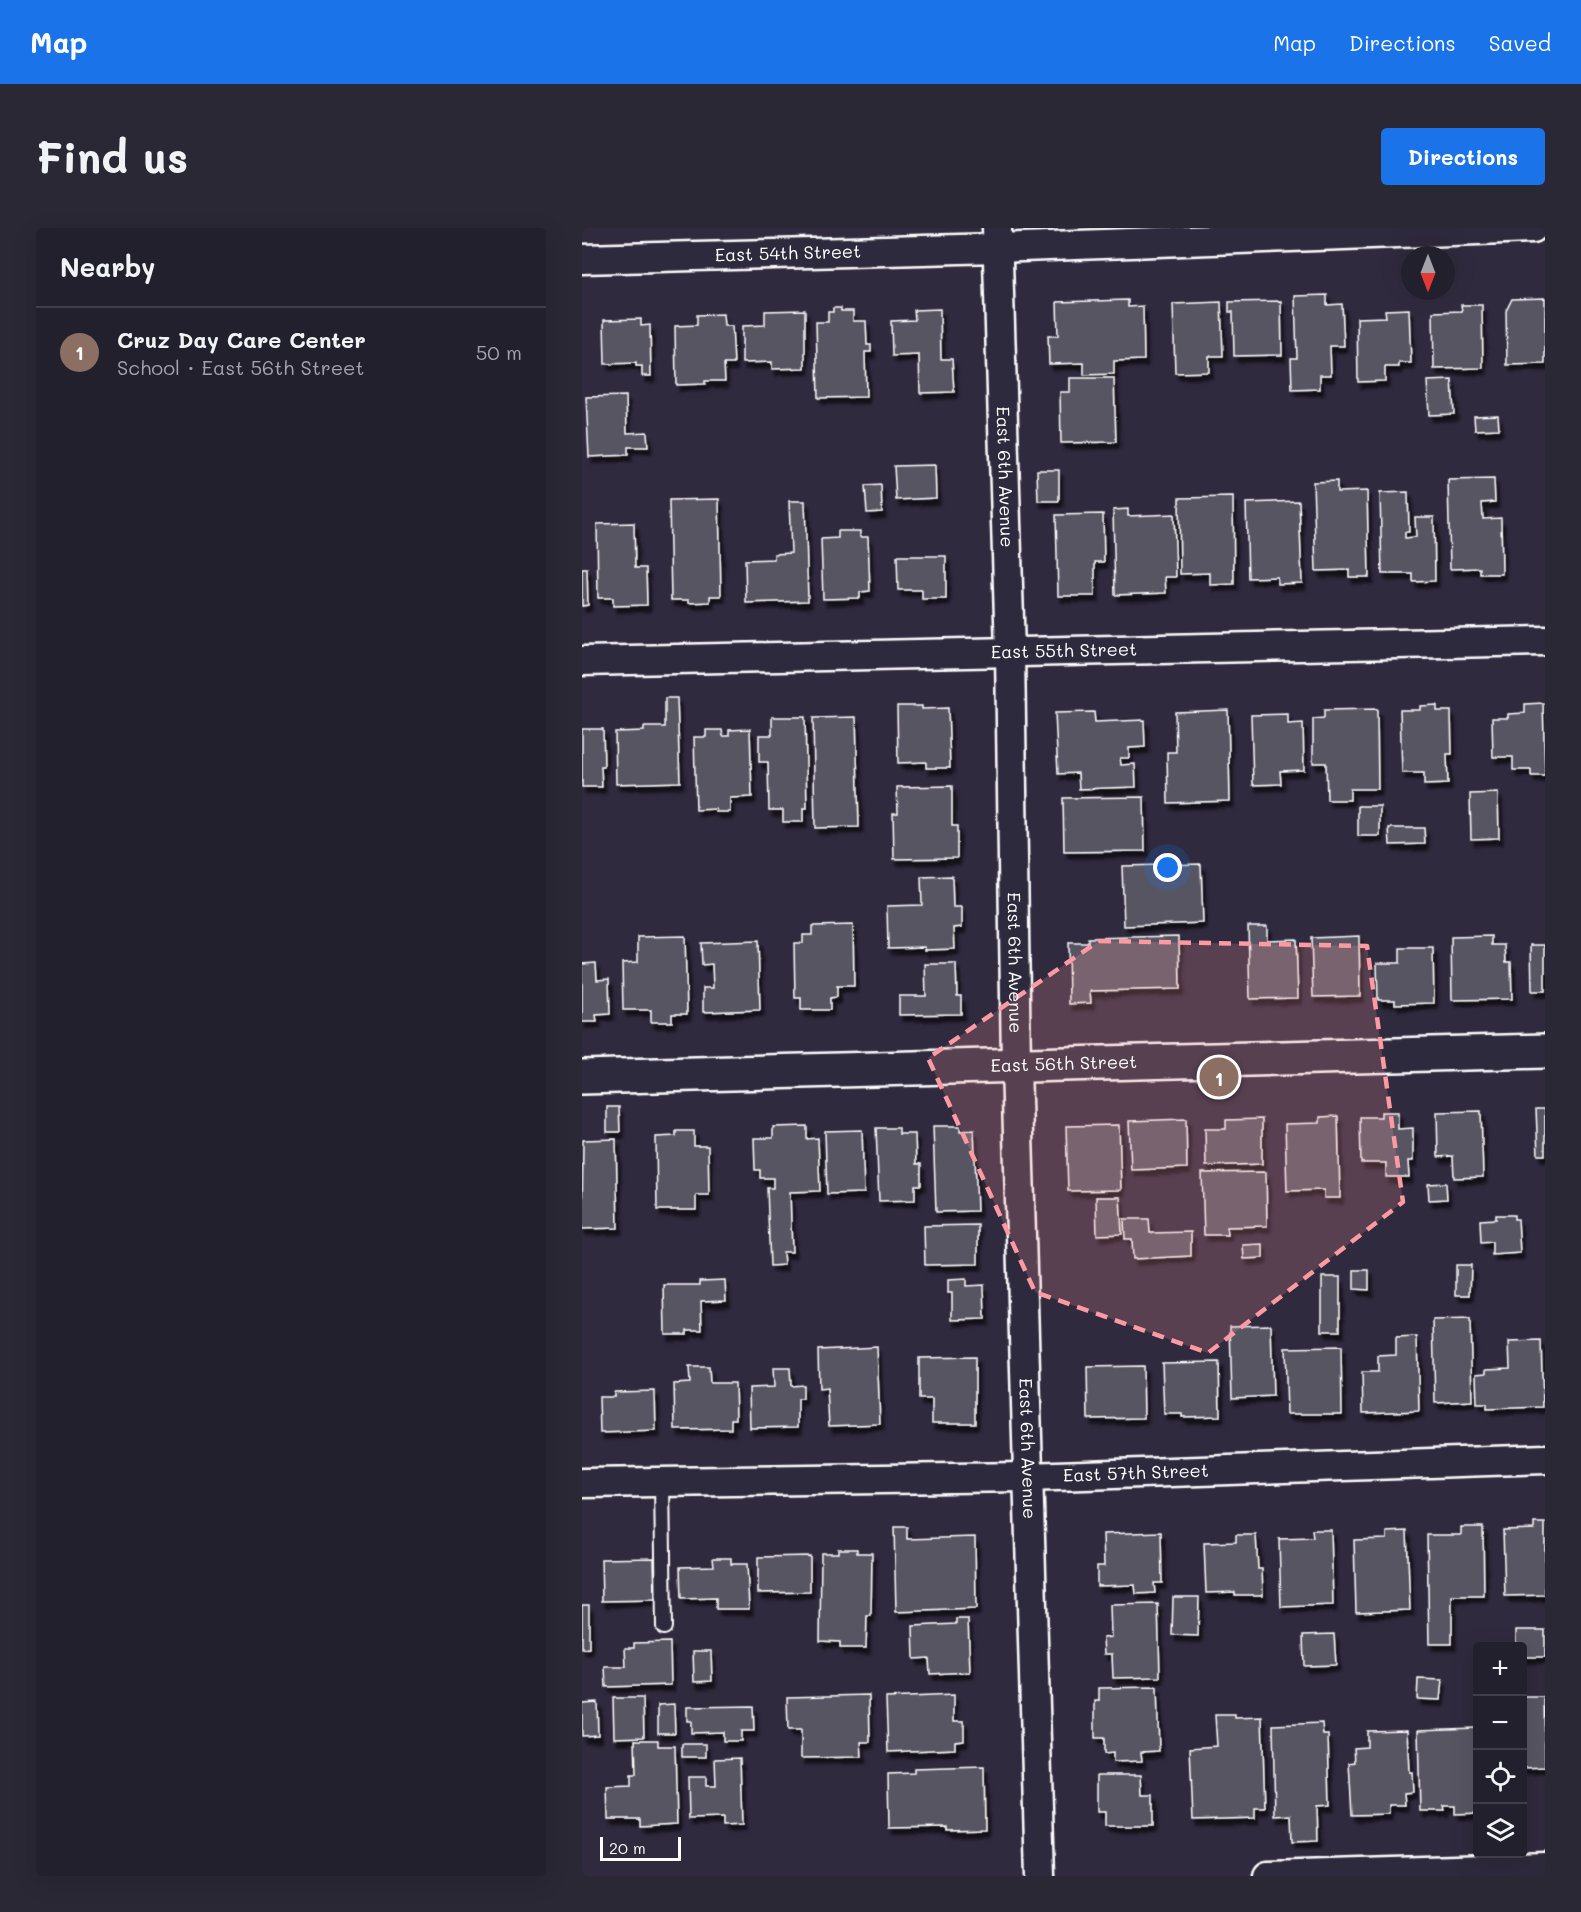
<!DOCTYPE html>
<html lang="en">
<head>
<meta charset="utf-8">
<style>
	body { margin:0; font-family:Mali,sans-serif; background:#2b2836; color:#f1f3f6 }
	.controls { position:absolute; right:18px; bottom:18px; display:grid; overflow:hidden; border-radius:6px; box-shadow:0 6px 24px #0002 }
	.controls button { width:54px; height:54px; display:grid; place-items:center; padding:0; border:0; border-bottom:2px solid #403e4a; background:#23202e; color:#f1f3f6; font:30px sans-serif }
	.compass { position:absolute; left:819px; top:18px; width:54px; height:54px; border-radius:50%; background:#23202e; box-shadow:0 6px 24px #0002; rotate:180deg }
	.scale { position:absolute; left:18px; bottom:15px; width:81px; box-sizing:border-box; padding-left:6px; border:3px solid #fff; border-top:0; font-size:16px; line-height:21px; white-space:nowrap; color:#fff; -webkit-text-stroke:4px #2f2a3d; paint-order:stroke }
	.you { position:absolute; left:586px; top:640px; width:21px; height:21px; margin:-15px; border:4px solid #fff; border-radius:50%; background:#1a73e8; box-shadow:0 0 0 9px #1a73e833 }
	.badge { display:grid; place-items:center; width:39px; height:39px; border-radius:50%; background:#1a73e8; color:#fff; font-size:20px; font-weight:700 }
	.pin { position:absolute; translate:-50% -50%; border:3px solid #fff; box-shadow:0 2px 6px #0006 }
	.list { margin:0; padding:0; list-style:none }
	h2 { display:flex; justify-content:space-between; align-items:center; height:78px; margin:0; padding:0 24px; font-size:26px }
	h2 small { font-size:20px; font-weight:400; color:#a3a3aa }
	.list li { display:grid; grid-template-columns:39px 1fr auto; gap:18px; align-items:center; box-sizing:border-box; height:90px; padding:0 24px; border-top:2px solid #403e4a }
	.list b { display:block; font-size:22px; white-space:nowrap }
	.list p { margin:0; font-size:20px; white-space:nowrap; color:#a3a3aa }
	.list em { font-size:20px; font-style:normal; color:#a3a3aa }
	.icon { flex:none; width:33px; height:33px; fill:none; stroke:currentColor; stroke-width:2; stroke-linecap:round; stroke-linejoin:round }
	.map { position:relative; flex:none; width:963px; height:1648px; overflow:hidden; border-radius:6px }
	header { display:flex; align-items:center; gap:36px; box-sizing:border-box; height:84px; padding:0 30px; background:#1a73e8; color:#fff }
	header strong { font-size:28px }
	nav { display:flex; gap:33px; margin-inline-start:auto; font-size:21px }
	.intro { display:flex; align-items:center; justify-content:space-between; box-sizing:border-box; height:144px; padding:0 36px }
	h1 { margin:0; font-size:42px }
	.button { padding:15px 27px; border-radius:6px; background:#1a73e8; color:#fff; font-size:21px; font-weight:700 }
	main { display:flex; gap:36px; padding:0 36px }
	aside { flex:1; background:#23202e; border-radius:6px; box-shadow:0 6px 24px #0002 }
	.map>svg:first-child { display:block }
</style>
</head>
<body>
<header>
<strong>Map</strong>
<nav><a>Map</a><a>Directions</a><a>Saved</a></nav>
</header>
<div class="intro"><h1>Find us</h1><a class="button">Directions</a></div>
<main>
<aside>
<h2>Nearby<small></small></h2>
<ul class="list">
<li><span class="badge" style="background:#8d6e63">1</span><div><b>Cruz Day Care Center</b><p>School · East 56th Street</p></div><em>50 m</em></li>
</ul>
</aside>
<div class="map">
<svg width="963" height="1648" viewBox="0 0 963 1648">
	<defs>
		<filter id="shadow"><feDropShadow dx="3.5" dy="6" stdDeviation="1.5" flood-color="#0009"/></filter>
	</defs>
	<rect width="100%" height="100%" fill="#2f2a3d"/>
	<filter id="ink" filterUnits="userSpaceOnUse"><feTurbulence type="fractalNoise" baseFrequency=".0167" numOctaves="2"/><feDisplacementMap in="SourceGraphic" scale="12" xChannelSelector="R" yChannelSelector="G"/><feConvolveMatrix kernelMatrix="1 2 1 2 8 2 1 2 1" color-interpolation-filters="sRGB"/></filter>
	<g filter="url(#ink)">
		<g fill="#595564" stroke="#fff" stroke-width="1.5" filter="url(#shadow)">
			<path d="M745,67v10l15,-1 2,42h-14l1,29h-11v14l-28,1 -1,-32h6l-2,-62z"/>
			<path d="M963,70v66l-38,1 -1,-54 6,-12z"/>
			<path d="M546,72v7l15,-1 1,54 -30,1v13l-30,1v-12l-35,1 -1,-28h10l-1,-34z"/>
			<path d="M699,73l1,54 -48,1 -1,-44h-4v-10z"/>
			<path d="M639,74l2,54h-14v16l-34,1 -2,-69z"/>
			<path d="M879,77h21l1,63 -49,1 -1,-57 29,-1z"/>
			<path d="M251,80h8v3h12v10h13l1,24h4v7h-6l1,45 -48,1 -2,-76h12v-10h5z"/>
			<path d="M358,81l1,50h11l2,33 -34,1 -1,-38 -27,1 -1,-35 24,-1 -1,-10z"/>
			<path d="M827,81l2,54h-12v4h-14v14l-27,1 -1,-64 29,-1 -1,-7z"/>
			<path d="M223,82v58l-33,1v-7l-30,1v-37l23,-1v-14z"/>
			<path d="M141,86l1,12h8l2,38h-10l1,17h-20v3l-29,1 -1,-59 22,-1v-10z"/>
			<path d="M59,91v7l9,-1 1,51h-9v-10h-6v-3l-31,1 -1,-44z"/>
			<path d="M488,150h44l2,64 -55,1 -1,-51h10z"/>
			<path d="M870,152l2,34 -25,1 -2,-34z"/>
			<path d="M44,168l1,37 20,-1 1,15h-20v8l-39,2 -3,-60z"/>
			<path d="M916,187l1,14 -24,1 -1,-14z"/>
			<path d="M353,237l1,33 -40,2 -2,-34z"/>
			<path d="M455,242h22v31h-21z"/>
			<path d="M912,251l1,23 -13,1 1,16 18,-1 1,56h-22v-6l-30,1 -2,-89z"/>
			<path d="M755,253v11l30,-1 2,86h-20v-7l-33,1 -3,-89z"/>
			<path d="M299,257l1,27 -15,1 -2,-27z"/>
			<path d="M826,264l1,40h-4v6l11,-1 -1,-20h19l1,64 -22,1v-8h-31l-2,-81z"/>
			<path d="M651,269l1,87 -24,1v-12l-30,1 -1,-76z"/>
			<path d="M137,271l2,97h-11v6l-21,1v-3h-18l-2,-100z"/>
			<path d="M207,273h16l3,100 -62,2 -1,-43 29,-1v-5l17,-1z"/>
			<path d="M717,273l3,82 -25,1v-7l-29,1 -2,-75z"/>
			<path d="M546,281v7l46,-2 2,63h-11l1,16 -51,2 -2,-85z"/>
			<path d="M521,286l1,48h-9v34h-37l-2,-81z"/>
			<path d="M52,295l1,45h11l1,37 -34,1v-8h-15l-1,-74z"/>
			<path d="M256,303h22v6h8l2,54 -10,1v6l-37,1 -2,-60 17,-1z"/>
			<path d="M315,328h49v43h-24v-9h-24z"/>
			<path d="M0,341h5l1,36 -6,1z"/>
			<path d="M83,470h12l3,84 -64,2 -1,-52 29,-1v-4h21z"/>
			<path d="M961,475l2,73h-14v-6h-18v-13h-20l-1,-39h16v-4l17,-1v-9z"/>
			<path d="M855,477v6h14l1,43h-5l1,30 -24,1v-12h-22l-2,-63h20v-4z"/>
			<path d="M315,478h25v3l26,-1 2,60h-24v-6l-28,1z"/>
			<path d="M795,481l1,80h-28v11h-23l-1,-37h-13v-44l11,-1v-8z"/>
			<path d="M646,482l2,91 -62,2 -1,-51h9l-1,-40z"/>
			<path d="M512,484l1,10 49,-2 1,27 -16,1v10h-9l1,7 14,-1 1,23 -57,2 -1,-16 -20,1 -3,-61z"/>
			<path d="M706,486v10l15,-1 1,47 -24,1 1,13 -28,1 -2,-70z"/>
			<path d="M190,489h33l2,91h-4v14h-20v-12h-14l-1,-48h-9v-27h13z"/>
			<path d="M274,489l3,110 -44,1 -2,-110z"/>
			<path d="M0,501h21l1,38h-3l1,20h-20z"/>
			<path d="M168,501l2,68 -22,1v14h-14v-3l-20,1 -2,-73h12v-7h16l1,6h6v-6z"/>
			<path d="M370,558v40h5v32l-63,1 -1,-46h5l-1,-26z"/>
			<path d="M916,565l1,45 -28,1 -1,-45z"/>
			<path d="M562,569l1,54 -81,1 -1,-54z"/>
			<rect x="776" y="578" width="22" height="30"/>
			<path d="M807,600h35l1,16 -35,1z"/>
			<path d="M619,636l2,59 -79,3 -2,-60z"/>
			<path d="M370,648l1,31h9v20l-8,1 1,21 -30,1v-3l-37,1 -1,-42 35,-1 -1,-28z"/>
			<path d="M271,697l1,61h-17v11l-7,1v12h-29v-12h-6l-1,-55h9v-8h9v-9z"/>
			<path d="M666,698h19v14l29,-1 2,59 -48,1z"/>
			<path d="M103,708l2,78h-15v8h-21v-12h-28l-1,-47 16,-1v-25z"/>
			<path d="M597,708l1,53 -90,2 1,12 -22,1 -1,-61h20v-5z"/>
			<path d="M777,708l1,60 -47,1 -2,-59z"/>
			<path d="M910,708v9h13l1,17h5l1,37 -60,1 -1,-63z"/>
			<path d="M176,713l2,69 -57,2v-24h10l-1,-24 -10,1 -1,-22z"/>
			<path d="M949,717h14v46h-13z"/>
			<path d="M818,720h33l1,55 -39,1v-4h-17l-1,-37h23z"/>
			<path d="M14,735l1,17 12,-1 1,35 -14,1 1,7h-15v-58z"/>
			<path d="M343,736h31l1,32h4v18l-62,1v-19h27z"/>
			<path d="M25,879h12l1,25h-13z"/>
			<path d="M954,881h9v46h-7z"/>
			<path d="M899,883l2,66 -29,1 -1,-22 -15,1 -1,-45z"/>
			<path d="M799,884h17v17l15,-1v33h-5l1,16h-23v-14h-25l-1,-46h21z"/>
			<path d="M756,888l2,82h-16v-8l-37,1 -2,-67 35,-1v-6z"/>
			<path d="M604,891l1,49 -56,2 -2,-49z"/>
			<path d="M680,891v45l-56,2 -1,-37h21v-9z"/>
			<path d="M537,897l2,65 -53,1 -2,-65z"/>
			<path d="M225,898v13l11,-1 2,53 -30,1 2,60h-9l1,13 -14,1 -3,-78h6v-10h-13v-8h-5l-1,-32h19v-11z"/>
			<path d="M351,898h27v5l14,-1 3,81 -41,1z"/>
			<path d="M294,900h23v6h16l1,30h5v21h-6v15l-36,1z"/>
			<path d="M280,902l2,63 -37,1 -2,-63z"/>
			<path d="M94,903h18v15h14l1,49h-13v15h-39l-1,-73 20,-1z"/>
			<path d="M34,911l2,89 -36,1 1,-89z"/>
			<path d="M684,944l1,54 -40,1 1,8h-24l-2,-62z"/>
			<path d="M864,955l1,16 -18,1 -1,-16z"/>
			<path d="M514,969h24l2,37 -25,1z"/>
			<path d="M914,987h18v4h4l2,34 -28,2v-13l-11,1 -1,-23 16,-1z"/>
			<path d="M542,991h25l1,14 41,-1v24l-58,3 -1,-20h-7z"/>
			<path d="M396,997v39l-53,1 -1,-39z"/>
			<path d="M681,1016v14l-19,1 -1,-14z"/>
			<path d="M874,1037h15l-1,30h-14z"/>
			<path d="M772,1042h15v20l-15,-1z"/>
			<rect x="740" y="1049" width="18" height="54"/>
			<path d="M384,1051v7l18,-1 1,34 -33,1v-27h-4v-13z"/>
			<path d="M143,1052l1,20 -25,1 1,29h-15v4h-22l-1,-49h36v-4z"/>
			<path d="M888,1091l2,82 -37,2 -2,-83z"/>
			<path d="M689,1097l2,71 -41,2 -2,-72z"/>
			<path d="M835,1109l2,74 -56,2 -1,-41h16v-16l18,-1v-17z"/>
			<path d="M959,1113l2,66 -56,2v-5h-10l-1,-30 10,-1v-4l24,-1 -1,-26z"/>
			<path d="M295,1119l3,77 -51,2 -2,-38 -8,1 -1,-39z"/>
			<path d="M759,1119l1,67h-55l-2,-66z"/>
			<path d="M393,1129v66h-43v-24h-13v-41z"/>
			<path d="M637,1134l1,54 -38,1v-3h-18l-2,-51z"/>
			<path d="M561,1138l1,52 -56,1 -1,-52z"/>
			<path d="M107,1139h20l1,16h25l1,36h-5v10l-56,1 -1,-46 16,-1z"/>
			<path d="M191,1140h17l1,18 12,-1v14h-5v28l-48,1 -1,-40 25,-1z"/>
			<path d="M73,1163l1,40 -56,2 -1,-36h15v-5z"/>
			<path d="M952,1295h11v72l-40,1 -2,-66 31,-1z"/>
			<path d="M312,1299h13v12l68,-2 1,72 -80,3z"/>
			<path d="M879,1299h22l1,69h-32v48h-23l-2,-109h34z"/>
			<path d="M730,1302h19l2,75 -52,2 -2,-68 34,-1z"/>
			<path d="M825,1303l3,79 -54,2 -2,-72 33,-1v-7z"/>
			<path d="M579,1304l1,51h-8l1,10 -19,1 -1,-9 -38,1v-20h7l-1,-32z"/>
			<path d="M654,1307h20l2,34h4l1,26h-28v-3l-29,1 -2,-50 32,-1z"/>
			<path d="M256,1321h19v4h15l-1,63h-4l-1,32h-26v-6l-20,-1 1,-88h17z"/>
			<path d="M228,1328v36l-52,1v-36z"/>
			<path d="M72,1330l1,42 -53,1 -1,-42z"/>
			<path d="M131,1330h18v6h16l2,45h-33v-11l-35,1 -1,-32 34,-1z"/>
			<path d="M591,1369h26l-1,39 -26,-1z"/>
			<path d="M576,1376l2,73 -47,1 -1,-24h-8l-1,-16 8,-1 -1,-32z"/>
			<path d="M0,1377h7v43l-7,1z"/>
			<path d="M374,1391h12l2,53 -40,2 -1,-16 -15,1 -1,-33 43,-2z"/>
			<path d="M934,1402h29v27h-23v-11h-6z"/>
			<path d="M752,1406l2,31 -32,1 -1,-31z"/>
			<path d="M88,1414l1,43 -65,2 -1,-20h21l-1,-19h9v-5z"/>
			<path d="M111,1423h18l1,30 -18,1z"/>
			<path d="M836,1451l24,1 -2,20 -23,-1z"/>
			<path d="M575,1459l2,64 -18,1 1,9 -29,1v-9l-9,1v-16h-9v-37h4v-13z"/>
			<path d="M287,1467l1,47h-9l1,15 -61,1v-28h-13l-1,-33z"/>
			<path d="M372,1467v26h10v19l-9,1v8l-67,3 -2,-54z"/>
			<path d="M940,1469h22l1,70 -23,1z"/>
			<path d="M31,1470h30l1,39 -30,1z"/>
			<path d="M15,1474l1,33 -16,1v-33z"/>
			<path d="M92,1476l1,29h-17v-28z"/>
			<path d="M171,1478l1,25h-13v10h-18v-9l-32,1v-12h-4v-14z"/>
			<path d="M633,1487h20v3l27,-1 3,91h-10v10l-62,2 -3,-72 27,-2z"/>
			<path d="M740,1495l1,12h5l2,70 -13,1 1,35 -26,1 -1,-27 -16,1 -2,-91z"/>
			<path d="M894,1500h2v85l-23,1v-8h-11l1,5h-25l-2,-81z"/>
			<path d="M825,1502l2,42h3l1,20 -9,1 1,12h-16v9l-37,1 -3,-52 6,-1 -1,-14 13,-1v-16z"/>
			<path d="M53,1512h23v6h17l2,78 -37,2v-7h-32l-1,-32 24,-1v-11h5z"/>
			<rect x="100" y="1516" width="24" height="13"/>
			<path d="M158,1530l2,67 -19,1v-8l-34,1 -1,-42h18v9h10l-1,-27z"/>
			<path d="M402,1539l1,62 -38,1v-3l-58,1 -1,-54 26,-1v-4z"/>
			<path d="M515,1547h44l1,20h11v31h-48v-14h-8z"/>
		</g>
		<g fill="none" stroke-linecap="round" stroke-linejoin="round">
			<g stroke="#fff" stroke-width="18">
				<path id="service" d="M80,1254l2,145"/>
			</g>
			<g stroke="#fff" stroke-width="33">
				<g id="minor">
					<path id="s1" d="M415,0l13,424 6,414 24,810"/>
					<path id="s2" d="M0,31l415,-11 536,-20"/>
					<path id="s3" d="M0,433l963,-20"/>
					<path id="s4" d="M0,1255l445,-6 518,-18"/>
					<path d="M686,1648l277,-9"/>
				</g>
			</g>
			<g stroke="#fff" stroke-width="38">
				<g id="tertiary">
					<path id="s5" d="M0,849l963,-26"/>
				</g>
			</g>
			<use href="#service" stroke="#2f2a3d" stroke-width="14"/>
			<use href="#minor" stroke="#2f2a3d" stroke-width="28"/>
			<use href="#tertiary" stroke="#2f2a3d" stroke-width="33"/>
		</g>
	</g>
	<path fill="#ff9aa2" fill-opacity="0.2" stroke="#ff9aa2" stroke-width="4.5" stroke-dasharray="12 8" stroke-linejoin="round" d="M517,713l268,5 36,256 -195,151 -173,-61 -107,-234z"/>
	<g text-anchor="middle" stroke-width="4.5" stroke-linejoin="round" paint-order="stroke">
		<g font-size="18" fill="#fff" stroke="#2f2a3d">
			<text dy="6" stroke="none"><textPath href="#s2" startOffset="206">East 54th Street</textPath></text>
			<text dy="6" stroke="none"><textPath href="#s1" startOffset="249">East 6th Avenue</textPath></text>
			<text dy="6" stroke="none"><textPath href="#s3" startOffset="482">East 55th Street</textPath></text>
			<text dy="6" stroke="none"><textPath href="#s1" startOffset="735">East 6th Avenue</textPath></text>
			<text dy="6" stroke="none"><textPath href="#s5" startOffset="482">East 56th Street</textPath></text>
			<text dy="6" stroke="none"><textPath href="#s1" startOffset="1221">East 6th Avenue</textPath></text>
			<text dy="6" stroke="none"><textPath href="#s4" startOffset="554">East 57th Street</textPath></text>
		</g>
	</g>
</svg>
<div class="controls">
<button>+</button>
<button>−</button>
<button><svg class="icon" aria-label="locate" viewBox="0 0 24 24"><circle cx="12" cy="12" r="6"/><path d="M12 2v4M12 18v4M2 12h4M18 12h4"/></svg></button>
<button><svg class="icon" aria-label="layers" viewBox="0 0 24 24"><path d="M12 4l9 5-9 5-9-5zM3 14l9 5 9-5"/></svg></button>
</div>
<svg class="compass" viewBox="-18 -18 36 36"><path d="M0-13l5 13h-10z" fill="#e53935"/><path d="M0 13l5-13h-10z" fill="#a3a3aa"/></svg>
<div class="scale">20 m</div>
<div class="you"></div>
<div class="pin badge" style="left:637px;top:849px;background:#8d6e63">1</div>
</div>
</main>
</body>
</html>
